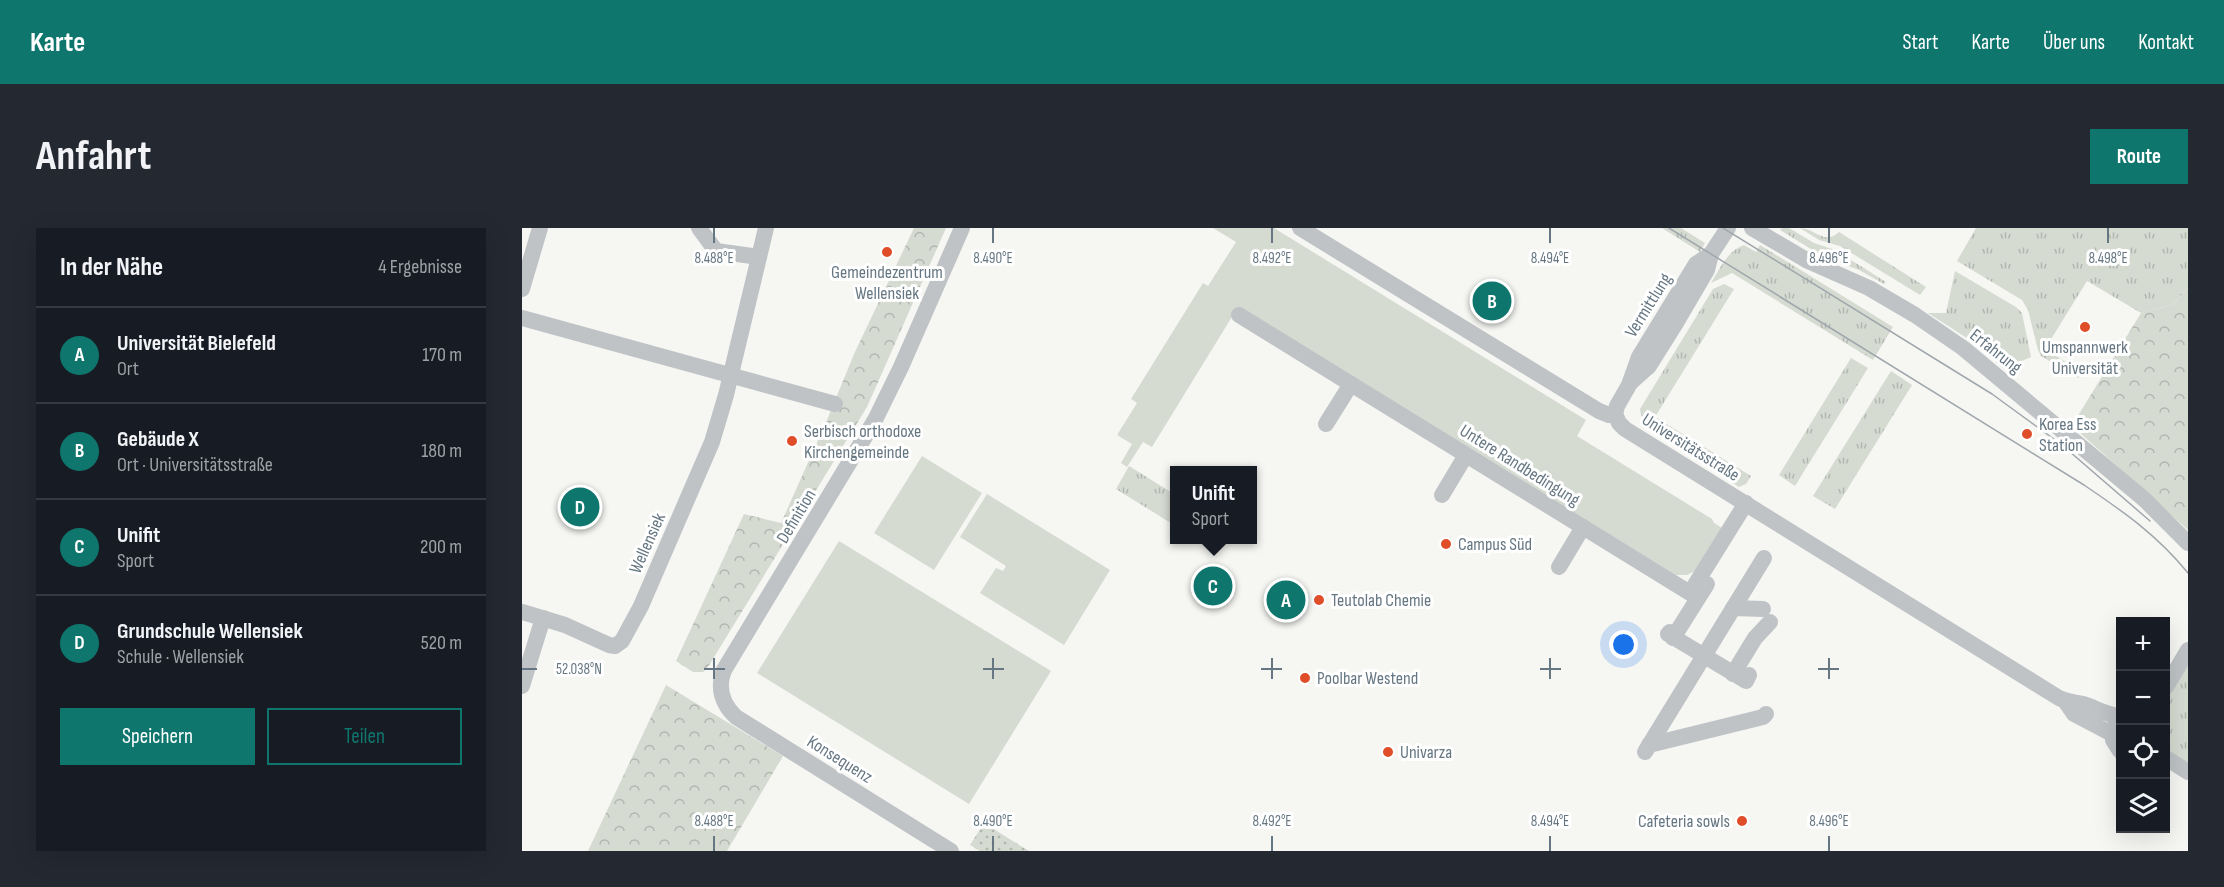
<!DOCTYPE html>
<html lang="de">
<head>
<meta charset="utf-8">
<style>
	body { margin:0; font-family:"Sofia Sans Condensed",sans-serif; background:#242831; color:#f1f3f6 }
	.controls { position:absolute; right:18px; bottom:18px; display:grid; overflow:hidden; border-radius:0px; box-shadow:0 6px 24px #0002 }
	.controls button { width:54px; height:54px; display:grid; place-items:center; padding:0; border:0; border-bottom:2px solid #363941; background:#171b24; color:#f1f3f6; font:30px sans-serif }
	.you { position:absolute; left:1102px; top:417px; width:21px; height:21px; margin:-15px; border:4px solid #fff; border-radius:50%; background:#1a73e8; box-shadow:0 0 0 9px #1a73e833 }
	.badge { display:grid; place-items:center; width:39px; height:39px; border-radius:50%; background:#0f766e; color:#fff; font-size:20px; font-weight:700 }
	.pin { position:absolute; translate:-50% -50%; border:3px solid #fff; box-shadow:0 2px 6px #0006 }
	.popup { position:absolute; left:648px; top:238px; width:87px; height:78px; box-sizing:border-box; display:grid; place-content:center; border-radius:0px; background:#171b24; filter:drop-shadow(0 2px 4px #0005); font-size:20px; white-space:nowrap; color:#9ea1a6 }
	.popup b { font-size:22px; color:#f1f3f6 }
	.popup::after { content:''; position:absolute; left:50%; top:100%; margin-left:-12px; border:12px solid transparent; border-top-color:#171b24 }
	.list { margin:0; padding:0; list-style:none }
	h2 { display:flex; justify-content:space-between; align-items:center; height:78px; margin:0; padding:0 24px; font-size:26px }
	h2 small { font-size:20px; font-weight:400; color:#9ea1a6 }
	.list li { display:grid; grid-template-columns:39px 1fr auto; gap:18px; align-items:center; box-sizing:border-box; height:96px; padding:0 24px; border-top:2px solid #363941 }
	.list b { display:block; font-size:22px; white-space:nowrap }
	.list p { margin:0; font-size:20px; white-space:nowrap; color:#9ea1a6 }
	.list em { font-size:20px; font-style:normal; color:#9ea1a6 }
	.actions { display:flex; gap:12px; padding:18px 24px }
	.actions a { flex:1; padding:14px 0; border:2px solid #0f766e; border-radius:0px; text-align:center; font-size:21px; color:#0f766e }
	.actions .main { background:#0f766e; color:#fff }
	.icon { flex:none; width:33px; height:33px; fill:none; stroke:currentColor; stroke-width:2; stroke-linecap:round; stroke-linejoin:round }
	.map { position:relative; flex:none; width:1666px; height:623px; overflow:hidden; border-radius:0px }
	header { display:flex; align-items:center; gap:36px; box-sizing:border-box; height:84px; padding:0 30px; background:#0f766e; color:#fff }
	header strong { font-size:28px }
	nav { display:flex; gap:33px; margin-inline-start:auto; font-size:21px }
	.intro { display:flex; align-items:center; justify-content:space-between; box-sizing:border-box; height:144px; padding:0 36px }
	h1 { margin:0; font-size:42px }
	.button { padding:15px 27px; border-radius:0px; background:#0f766e; color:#fff; font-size:21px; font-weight:700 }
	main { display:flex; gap:36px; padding:0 36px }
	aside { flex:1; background:#171b24; border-radius:0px; box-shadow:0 6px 24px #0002 }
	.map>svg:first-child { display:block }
</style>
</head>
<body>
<header>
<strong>Karte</strong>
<nav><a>Start</a><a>Karte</a><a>Über uns</a><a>Kontakt</a></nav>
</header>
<div class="intro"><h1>Anfahrt</h1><a class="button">Route</a></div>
<main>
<aside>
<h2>In der Nähe<small>4 Ergebnisse</small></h2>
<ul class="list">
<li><span class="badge">A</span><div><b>Universität Bielefeld</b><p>Ort</p></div><em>170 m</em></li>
<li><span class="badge">B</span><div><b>Gebäude X</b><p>Ort · Universitätsstraße</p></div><em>180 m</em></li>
<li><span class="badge">C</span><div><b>Unifit</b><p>Sport</p></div><em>200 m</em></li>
<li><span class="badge">D</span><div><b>Grundschule Wellensiek</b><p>Schule · Wellensiek</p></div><em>520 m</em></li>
</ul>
<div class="actions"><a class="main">Speichern</a><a>Teilen</a></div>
</aside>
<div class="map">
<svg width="1666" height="623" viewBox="0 0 1666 623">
	<defs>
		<pattern id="grass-tufts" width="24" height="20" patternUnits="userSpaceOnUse" patternTransform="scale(1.5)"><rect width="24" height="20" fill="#d6dbd2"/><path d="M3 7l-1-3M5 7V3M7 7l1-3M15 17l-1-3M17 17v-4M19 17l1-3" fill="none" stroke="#b1b6b0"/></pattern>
		<pattern id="forest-crowns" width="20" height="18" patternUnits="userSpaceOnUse" patternTransform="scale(1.5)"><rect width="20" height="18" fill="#d6dbd2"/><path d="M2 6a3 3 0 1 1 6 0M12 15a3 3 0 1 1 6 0" fill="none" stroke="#b1b6b0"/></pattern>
		<pattern id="garden-dots" width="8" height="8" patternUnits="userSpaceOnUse" patternTransform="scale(1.5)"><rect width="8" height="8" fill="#d6dbd2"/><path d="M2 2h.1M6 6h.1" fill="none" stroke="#b1b6b0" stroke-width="1.8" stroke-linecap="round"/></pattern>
	</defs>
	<rect width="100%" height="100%" fill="#f6f6f3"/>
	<g fill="url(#grass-tufts)">
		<path d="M1140,0h19l24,15 -5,9z"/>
		<path d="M1260,0h7l25,15 21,7 51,32 -2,2 -25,-14 -35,-13 -44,-27z"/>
		<path d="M1278,0c15,0 24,18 39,4l87,55 -6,8 -80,-49 -21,-6z"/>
		<path d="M1454,0h212v60l-14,16 -33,9 -54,-32 -42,68 37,23 -4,6 -37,-22 -3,-6 -10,-40 -6,-10 -65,-39z"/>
		<path d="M1222,17l12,7 4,-7 133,82 -20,33 -141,-87 -21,10c9,-14 16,-32 33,-38z"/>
		<path d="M1433,43l61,36 6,6 9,44 -27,12 -31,-27 -45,-29h18z"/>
		<path d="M1202,56l10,5 -79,128 96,59 -5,8 -7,3 -71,-45v-4c-13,-7 -26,-13 -28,-29l73,-120z"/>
		<path d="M1329,130l17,10 -73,118 -16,-11z"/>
		<path d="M1369,143l21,14 -77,124 -22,-13z"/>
		<path d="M607,238l45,28v31l-58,-36z"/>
		<path d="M1666,428v112l-22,-13v-61z"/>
	</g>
	<g fill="url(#forest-crowns)">
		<path d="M392,0h32l-79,179 -159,260 -5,5h-10l-17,-11 68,-147 37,9 46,-103 27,-66z"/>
		<path d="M1666,60v242l-109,-98 -3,-9 3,-9 62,-101 33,-9z"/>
		<path d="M144,457l117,71 -56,95h-139z"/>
	</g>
	<g fill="#d6dbd2">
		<path d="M691,0h61l312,192 -9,16 135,83 2,4 10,6 -29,42 -8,4h-11l-438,-268 -86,140 -9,-5 -16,25 -6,-4 11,-19 -15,-9 20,-32 -6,-4 72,-116 5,3 28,-44z"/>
		<path d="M400,228l60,37 -48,77 -60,-37z"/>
		<path d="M465,266l123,76 -46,75 -84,-52 16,-25 7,3 3,-5 -46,-29z"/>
		<path d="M317,313l212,130 -82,133 -212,-131z"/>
	</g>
	<path fill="url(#garden-dots)" d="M462,595l45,28h-49l-10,-6z"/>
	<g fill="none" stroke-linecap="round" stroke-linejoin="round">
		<g stroke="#bfc3c6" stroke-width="16">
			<path d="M177,0l17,23 43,6"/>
			<path d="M778,0l299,183 10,4 6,-1"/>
			<path d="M1230,0l56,33 61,27 46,27 48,33 181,151 44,44"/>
			<path d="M0,61l18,-61"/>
			<path d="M717,87l451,278 56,-90"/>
			<path d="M0,90l313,86"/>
			<path d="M1108,155l19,-17 27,-43 31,-53 4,-16 17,-26"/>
			<path d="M1093,186l4,9 6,6 434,269c8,4 15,4 24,6 13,4 23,11 37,12"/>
			<path d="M1093,186l2,-8 12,-21 10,-28 57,-93 15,-10"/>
			<path d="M804,196l25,-40"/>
			<path d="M920,267l24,-40"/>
			<path d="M1037,339l24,-40"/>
			<path d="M1211,380l30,1"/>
			<path d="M0,384l43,13 44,20 6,1 7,-5 19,-35 71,-164 14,-47 40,-167"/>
			<path d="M1148,404l-2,2 78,47 3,-6"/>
			<path d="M1151,410l34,-54"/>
			<path d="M1211,446l22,-36 15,-16"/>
			<path d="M0,458l21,-68"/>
			<path d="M1644,459l22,-37"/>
			<path d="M1543,473l9,13 38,20"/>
			<path d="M1593,497l-2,15 7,11"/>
			<path d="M1127,517l114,-28 3,-3"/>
			<path d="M1123,524l119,-194"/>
			<path d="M1644,530l22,14"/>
			<path d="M429,623l-215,-134c-14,-13 -19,-29 -12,-47l151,-250 26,-53 61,-139"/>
		</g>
		<g stroke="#a0a7ac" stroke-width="1.5">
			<path d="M1147,0l415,257c40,27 73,50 104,88"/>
			<path d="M1201,0l269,166 70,51 88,76"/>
		</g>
	</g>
	<path fill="none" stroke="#667783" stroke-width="2" d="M192,0v15M471,0v15M750,0v15M1028,0v15M1307,0v15M1586,0v15M192,430v21M471,430v21M750,430v21M1028,430v21M1307,430v21M0,441h15M182,441h21M461,441h21M739,441h21M1018,441h21M1296,441h21M192,608v15M471,608v15M750,608v15M1028,608v15M1307,608v15"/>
	<g fill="#e04d29" stroke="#fff" stroke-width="2">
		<circle cx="365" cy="24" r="6"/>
		<circle cx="1563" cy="99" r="6"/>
		<circle cx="1505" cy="206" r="6"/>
		<circle cx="270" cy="213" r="6"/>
		<circle cx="924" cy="316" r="6"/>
		<circle cx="797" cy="372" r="6"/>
		<circle cx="783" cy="450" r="6"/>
		<circle cx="866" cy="524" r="6"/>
		<circle cx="1220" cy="593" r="6"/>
	</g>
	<g text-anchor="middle" stroke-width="6" stroke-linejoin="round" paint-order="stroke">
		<g font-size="18" fill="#667783" stroke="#fff" text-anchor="start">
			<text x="365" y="50" text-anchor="middle">Gemeindezentrum<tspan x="365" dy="21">Wellensiek</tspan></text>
			<text x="1563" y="125" text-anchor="middle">Umspannwerk<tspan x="1563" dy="21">Universität</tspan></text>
			<text x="1517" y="202">Korea Ess<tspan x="1517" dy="21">Station</tspan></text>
			<text x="282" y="209">Serbisch orthodoxe<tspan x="282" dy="21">Kirchengemeinde</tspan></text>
			<text x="936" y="322">Campus Süd</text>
			<text x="809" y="378">Teutolab Chemie</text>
			<text x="795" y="456">Poolbar Westend</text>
			<text x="878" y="530">Univarza</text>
			<text x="1208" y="599" text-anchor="end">Cafeteria sowls</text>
		</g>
		<g font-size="18" fill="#667783" stroke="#fff">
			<text transform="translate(1126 77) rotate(-58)" y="6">Vermittlung</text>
			<text transform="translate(1474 123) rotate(38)" y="6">Erfahrung</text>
			<text transform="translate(1169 219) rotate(32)" y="6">Universitätsstraße</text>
			<text transform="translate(998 237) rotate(32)" y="6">Untere Randbedingung</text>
			<text transform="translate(274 288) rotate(-59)" y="6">Definition</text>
			<text transform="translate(125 315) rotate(-66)" y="6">Wellensiek</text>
			<text transform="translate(318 531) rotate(32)" y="6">Konsequenz</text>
		</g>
	</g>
	<g font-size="15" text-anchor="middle" fill="#667783" stroke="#fff" stroke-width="6" stroke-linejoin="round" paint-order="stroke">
		<text x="192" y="35">8.488°E</text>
		<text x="471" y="35">8.490°E</text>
		<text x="750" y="35">8.492°E</text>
		<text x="1028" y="35">8.494°E</text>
		<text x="1307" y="35">8.496°E</text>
		<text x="1586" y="35">8.498°E</text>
		<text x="57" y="446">52.038°N</text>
		<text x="192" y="598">8.488°E</text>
		<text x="471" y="598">8.490°E</text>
		<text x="750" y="598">8.492°E</text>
		<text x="1028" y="598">8.494°E</text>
		<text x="1307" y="598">8.496°E</text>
	</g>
</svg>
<div class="controls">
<button>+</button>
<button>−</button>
<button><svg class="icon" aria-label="locate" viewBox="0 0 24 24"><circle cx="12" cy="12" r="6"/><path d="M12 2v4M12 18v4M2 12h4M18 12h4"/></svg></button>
<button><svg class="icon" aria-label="layers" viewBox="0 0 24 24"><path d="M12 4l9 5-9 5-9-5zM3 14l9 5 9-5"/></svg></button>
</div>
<div class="you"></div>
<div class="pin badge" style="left:764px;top:372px">A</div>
<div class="pin badge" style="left:970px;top:73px">B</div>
<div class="pin badge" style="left:691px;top:358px">C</div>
<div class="popup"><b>Unifit</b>Sport</div>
<div class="pin badge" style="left:58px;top:279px">D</div>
</div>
</main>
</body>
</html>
